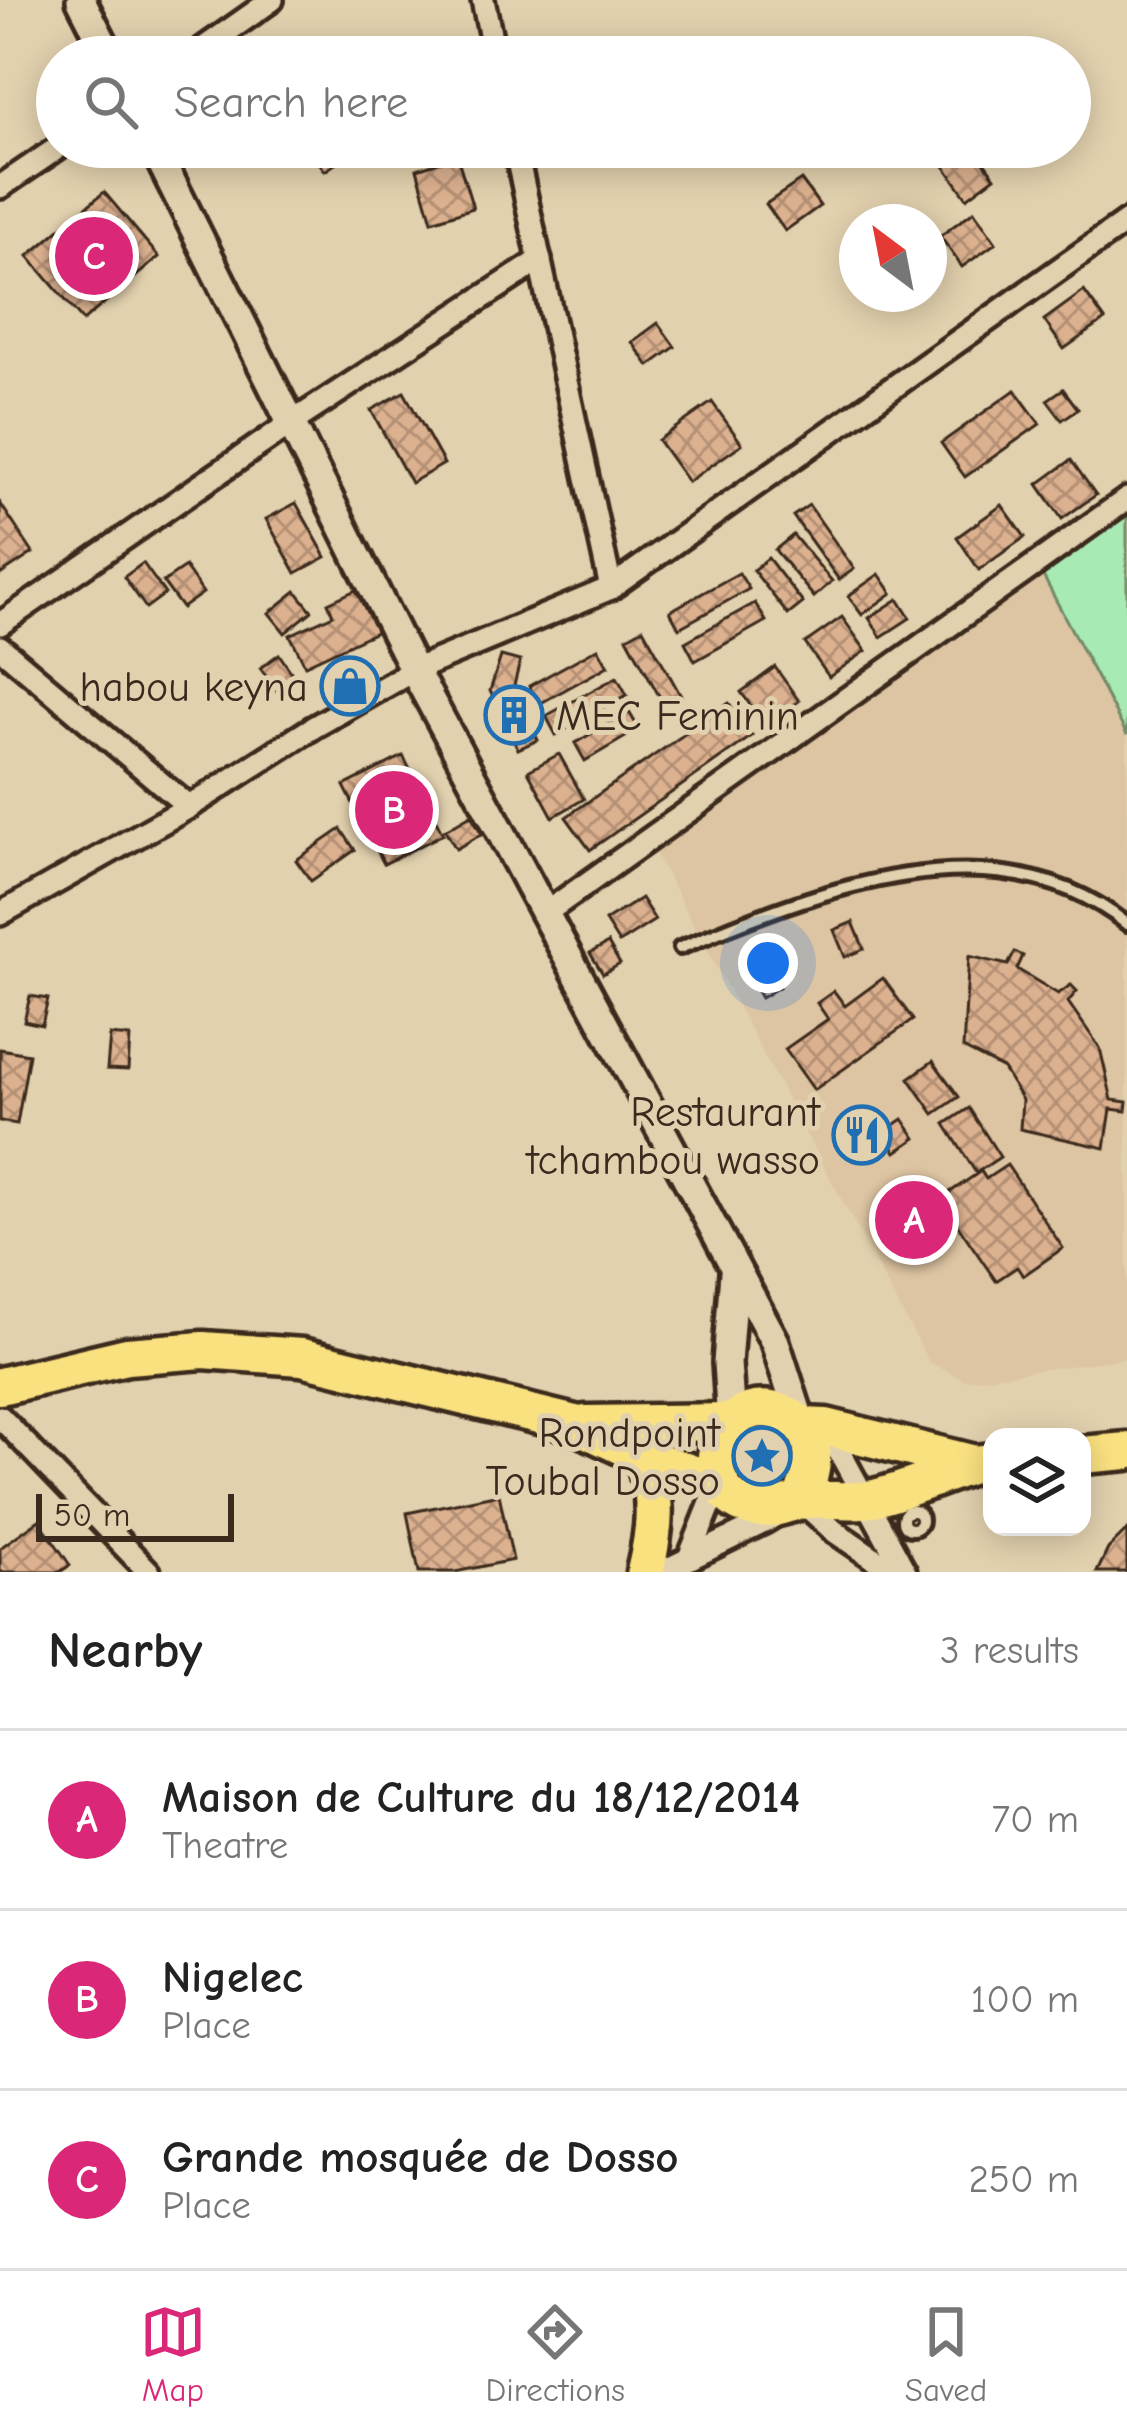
<!DOCTYPE html>
<html lang="en">
<head>
<meta charset="utf-8">
<style>
	body { margin:0; font-family:"Comic Neue",sans-serif; background:#f6f6f6; color:#222 }
	.controls { position:absolute; right:36px; bottom:36px; display:grid; overflow:hidden; border-radius:24px; box-shadow:0 6px 30px #0003 }
	.controls button { width:108px; height:108px; display:grid; place-items:center; padding:0; border:0; border-bottom:3px solid #e0e0e0; background:#fff; color:#222; font:60px sans-serif }
	.compass { position:absolute; left:839px; top:204px; width:108px; height:108px; border-radius:50%; background:#fff; box-shadow:0 6px 30px #0003; rotate:328deg }
	.scale { position:absolute; left:36px; bottom:30px; width:198px; box-sizing:border-box; padding-left:12px; border:6px solid #3b2a1e; border-top:0; font-size:33px; line-height:42px; white-space:nowrap; color:#3b2a1e; -webkit-text-stroke:9px #e2d1ae; paint-order:stroke }
	.you { position:absolute; left:768px; top:963px; width:42px; height:42px; margin:-30px; border:9px solid #fff; border-radius:50%; background:#1a73e8; box-shadow:0 0 0 18px #1a73e833 }
	.badge { display:grid; place-items:center; width:78px; height:78px; border-radius:50%; background:#db2777; color:#fff; font-size:39px; font-weight:700 }
	.pin { position:absolute; translate:-50% -50%; border:6px solid #fff; box-shadow:0 3px 12px #0006 }
	.list { margin:0; padding:0; list-style:none }
	h2 { display:flex; justify-content:space-between; align-items:center; height:156px; margin:0; padding:0 48px; font-size:51px }
	h2 small { font-size:39px; font-weight:400; color:#767676 }
	.list li { display:grid; grid-template-columns:78px 1fr auto; gap:36px; align-items:center; box-sizing:border-box; height:180px; padding:0 48px; border-top:3px solid #e0e0e0 }
	.list b { display:block; font-size:45px; white-space:nowrap }
	.list p { margin:0; font-size:39px; white-space:nowrap; color:#767676 }
	.list em { font-size:39px; font-style:normal; color:#767676 }
	.icon { flex:none; width:66px; height:66px; fill:none; stroke:currentColor; stroke-width:2; stroke-linecap:round; stroke-linejoin:round }
	.map { position:relative; flex:none; width:1127px; height:1572px; overflow:hidden }
	.search { position:absolute; background:#fff; box-shadow:0 6px 30px #0003; left:36px; right:36px; top:36px; height:132px; display:flex; align-items:center; gap:30px; box-sizing:border-box; padding:0 42px; border-radius:66px; color:#767676; font-size:45px }
	.sheet { height:696px; background:#fff }
	nav { display:flex; justify-content:space-around; align-items:center; box-sizing:border-box; height:168px; border-top:3px solid #e0e0e0; background:#fff; font-size:33px; color:#767676 }
	nav a { display:grid; justify-items:center; gap:6px }
	nav .on { color:#db2777 }
	.map>svg:first-child { display:block }
</style>
</head>
<body>
<div class="map">
<svg width="1127" height="1572" viewBox="0 0 1127 1572">
	<defs>
		<pattern id="building-cross-hatch" width="8" height="8" patternUnits="userSpaceOnUse" patternTransform="scale(3)"><rect width="8" height="8" fill="#dcb18f"/><path d="M0 0l8 8M0 8l8-8" fill="none" stroke="#b49074"/></pattern>
	</defs>
	<rect width="100%" height="100%" fill="#e2d1ae"/>
	<filter id="ink" filterUnits="userSpaceOnUse"><feTurbulence type="fractalNoise" baseFrequency=".00833" numOctaves="2"/><feDisplacementMap in="SourceGraphic" scale="24" xChannelSelector="R" yChannelSelector="G"/><feConvolveMatrix kernelMatrix="1 2 1 2 8 2 1 2 1" color-interpolation-filters="sRGB"/></filter>
	<g filter="url(#ink)">
		<path fill="#ddc4a2" d="M1041,572l86,163v623l-162,22 -36,-18 -276,-513z"/>
		<path fill="#a8eab3" stroke="#728a68" stroke-width="3" d="M1127,513v222l-86,-163z"/>
		<g fill="url(#building-cross-hatch)" stroke="#3b2a1e" stroke-width="3">
			<path d="M308,147h43l3,4 -29,20z"/>
			<path d="M973,147l22,30 -28,21 -22,-31z"/>
			<path d="M457,156l16,52 -41,13 -15,-52z"/>
			<path d="M801,180l19,26 -35,25 -19,-27z"/>
			<path d="M104,192l55,65 -76,64 -55,-65z"/>
			<path d="M974,211l22,32 -34,24 -22,-31z"/>
			<path d="M1084,291l21,29 -41,29 -20,-29z"/>
			<path d="M658,323l17,24 -26,19 -17,-24z"/>
			<path d="M1063,389l15,20 -16,11 -15,-20z"/>
			<path d="M1015,390l25,34 -75,53 -24,-34z"/>
			<path d="M404,392l40,72 -33,19 -40,-73z"/>
			<path d="M712,402l30,42 -54,38 -30,-42z"/>
			<path d="M1071,460l25,35 -34,24 -24,-35z"/>
			<path d="M0,503l33,50 -33,22z"/>
			<path d="M296,503l30,54 -30,16 -30,-54z"/>
			<path d="M809,505l45,64 -15,11 -46,-64z"/>
			<path d="M1002,505l23,32 -46,33 -22,-33z"/>
			<path d="M793,535l39,46 -18,16 -39,-47z"/>
			<path d="M768,558l35,45 -15,12 -35,-45z"/>
			<path d="M143,563l22,31 -19,14 -22,-31z"/>
			<path d="M185,567l18,26 -21,15 -19,-26z"/>
			<path d="M739,573l10,16 -70,39 -9,-17z"/>
			<path d="M879,574l13,19 -30,22 -14,-19z"/>
			<path d="M360,588l20,42 -75,35 -15,-30 43,-20 -5,-12z"/>
			<path d="M296,591l16,20 -27,22 -16,-20z"/>
			<path d="M898,599l12,19 -29,19 -12,-19z"/>
			<path d="M755,603l11,18 -71,40 -10,-19z"/>
			<path d="M842,617l24,34 -37,26 -24,-34z"/>
			<path d="M643,628l38,68 -17,9 -37,-68z"/>
			<path d="M598,648l10,18 -69,38 -10,-18z"/>
			<path d="M279,654l16,24 -18,13 -17,-23z"/>
			<path d="M501,656l19,5 -7,29 25,50 -20,9 -28,-58z"/>
			<path d="M775,667l24,34 -34,25 -24,-34z"/>
			<path d="M617,677l10,18 -71,40 -10,-19z"/>
			<path d="M729,703l23,33 -162,114 -24,-33z"/>
			<path d="M629,712l10,17 -54,32 -10,-18z"/>
			<path d="M559,754l25,45 -31,18 -25,-46z"/>
			<path d="M403,756l40,78 -59,30 -40,-78z"/>
			<path d="M471,815l11,19 -26,15 -11,-19z"/>
			<path d="M341,829l14,21 -44,31 -15,-21z"/>
			<path d="M641,898l14,22 -36,23 -14,-22z"/>
			<path d="M853,922l11,27 -19,8 -11,-27z"/>
			<path d="M608,943l12,21 -17,10 -13,-21z"/>
			<path d="M1015,952l8,4 -6,13 41,25 13,-9 6,6 -9,11 32,46 12,52 15,2 -1,9 -15,-2 -6,39 -85,-19 2,-29 -19,-31 -40,-21 6,-92 39,9z"/>
			<path d="M766,966l13,21 -18,11 -13,-22z"/>
			<path d="M883,978l30,42 -99,70 -29,-41 43,-30 -11,-16 17,-12 11,15z"/>
			<path d="M30,996l18,3 -6,26 -18,-4z"/>
			<path d="M110,1035l20,2 -2,33 -21,-1z"/>
			<path d="M0,1049l29,5 -12,70 -17,-3z"/>
			<path d="M933,1061l26,36 -25,17 -25,-36z"/>
			<path d="M969,1108l31,49 -24,16 -31,-49z"/>
			<path d="M861,1116l16,20 -23,18 -16,-22z"/>
			<path d="M903,1119l13,19 -20,14 -13,-19z"/>
			<path d="M1007,1165l56,83 -40,28 -6,-9 -21,14 -56,-82 41,-28 5,8z"/>
			<path d="M499,1494l14,66 -58,12h-36l-12,-59z"/>
			<path d="M39,1520l31,45 -10,7h-60v-24z"/>
			<path d="M1127,1530v42h-30l11,-23z"/>
		</g>
		<g fill="none" stroke-linecap="round" stroke-linejoin="round">
			<g stroke="#3b2a1e" stroke-width="20">
				<g id="service">
					<path d="M680,948c135,-57 317,-129 447,-24"/>
					<circle cx="912" cy="1520" r="9"/>
				</g>
			</g>
			<g stroke="#3b2a1e" stroke-width="30">
				<g id="minor">
					<path d="M483,0l12,57"/>
					<path d="M191,57l81,-57"/>
					<path d="M515,147l96,441"/>
					<path d="M0,187l59,-40"/>
					<path d="M0,624l291,-201 249,-163"/>
					<path d="M0,647l189,160"/>
					<path d="M0,914l189,-107 125,-80 100,-57 197,-82 516,-367"/>
					<path d="M544,914l583,-415"/>
					<path d="M0,1417l149,155"/>
					<path d="M826,1427l79,145"/>
					<path d="M689,1558l30,-75"/>
					<path d="M662,1572l104,-51 34,-21 34,31 60,41"/>
				</g>
			</g>
			<g stroke="#3b2a1e" stroke-width="36">
				<g id="tertiary">
					<path d="M81,0l29,57"/>
					<path d="M154,147l260,523 361,672 27,84"/>
					<path d="M731,1422l-4,-59 7,-91"/>
				</g>
			</g>
			<g stroke="#3b2a1e" stroke-width="45">
				<g id="trunk">
					<path d="M0,1386l127,-30 76,-6 99,7 273,67 68,32 76,27"/>
					<path d="M585,1424l146,-2"/>
					<path d="M802,1426l24,1 149,37"/>
					<path d="M1082,1455l45,-4"/>
					<path d="M643,1456c16,40 12,75 2,116"/>
					<path d="M800,1500c17,-33 22,-77 -24,-89 -62,-15 -86,81 -24,97 19,5 35,-6 54,-8 21,-2 44,3 64,-1 36,-8 71,-24 105,-35l17,-2"/>
				</g>
			</g>
			<use href="#service" stroke="#e2d1ae" stroke-width="10"/>
			<use href="#minor" stroke="#e2d1ae" stroke-width="21"/>
			<use href="#tertiary" stroke="#e2d1ae" stroke-width="27"/>
			<use href="#trunk" stroke="#fae180" stroke-width="36"/>
		</g>
	</g>
	<defs>
		<g id="shop-ring" transform="scale(3)"><circle r="9.5" fill="#e2d1ae" stroke="#1f6fb2" stroke-width="1.5"/><path d="M-5-2.5h2.3a2.7 3.5 0 0 1 5.4 0H5L5.5 6h-11ZM-1.5-2.5h3a1.5 2.3 0 0 0-3 0Z" fill="#1f6fb2"/></g>
		<g id="building-ring" transform="scale(3)"><circle r="9.5" fill="#e2d1ae" stroke="#1f6fb2" stroke-width="1.5"/><path d="M-4-6H4V6H1V3H-1V6H-4ZM-2.5-4.3h1.7v1.8h-1.7ZM.8-4.3h1.7v1.8H.8ZM-2.5-1h1.7V.8h-1.7ZM.8-1h1.7V.8H.8Z" fill="#1f6fb2"/></g>
		<g id="restaurant-ring" transform="scale(3)"><circle r="9.5" fill="#e2d1ae" stroke="#1f6fb2" stroke-width="1.5"/><path d="M-5-6h1v4h1v-4h1v4h1v-4h1v5L-1.5 .5V6h-2V.5L-5-1ZM5-6V6H3V1.5H1.5Q1.5-4 5-6Z" fill="#1f6fb2"/></g>
		<g id="sight-ring" transform="scale(3)"><circle r="9.5" fill="#e2d1ae" stroke="#1f6fb2" stroke-width="1.5"/><path d="M0-6L1.8-2.2L6-1.7L2.9 1.2L3.7 5.4L0 3.3L-3.7 5.4L-2.9 1.2L-6-1.7L-1.8-2.2Z" fill="#1f6fb2"/></g>
	</defs>
	<g fill-rule="evenodd">
		<use href="#shop-ring" x="350" y="686"/>
		<use href="#building-ring" x="514" y="715"/>
		<use href="#restaurant-ring" x="862" y="1135"/>
		<use href="#sight-ring" x="762" y="1456"/>
	</g>
	<g text-anchor="middle" stroke-width="10" stroke-linejoin="round" paint-order="stroke">
		<g font-size="42" fill="#3b2a1e" stroke="#e2d1ae" text-anchor="end">
			<text x="308" y="701">habou keyna</text>
			<text x="556" y="730" text-anchor="start">MEC Feminin</text>
			<text x="820" y="1126">Restaurant<tspan x="820" dy="48">tchambou wasso</tspan></text>
			<text x="720" y="1447">Rondpoint<tspan x="720" dy="48">Toubal Dosso</tspan></text>
		</g>
	</g>
</svg>
<div class="controls">
<button><svg class="icon" aria-label="layers" viewBox="0 0 24 24"><path d="M12 4l9 5-9 5-9-5zM3 14l9 5 9-5"/></svg></button>
</div>
<svg class="compass" viewBox="-18 -18 36 36"><path d="M0-13l5 13h-10z" fill="#e53935"/><path d="M0 13l5-13h-10z" fill="#767676"/></svg>
<div class="scale">50 m</div>
<div class="you"></div>
<div class="pin badge" style="left:914px;top:1220px">A</div>
<div class="pin badge" style="left:394px;top:810px">B</div>
<div class="pin badge" style="left:94px;top:256px">C</div>
<div class="search"><svg class="icon" aria-label="search" viewBox="0 0 24 24"><circle cx="10" cy="10" r="6"/><path d="M15 15l6 6"/></svg>Search here</div>
</div>
<section class="sheet">
<h2>Nearby<small>3 results</small></h2>
<ul class="list">
<li><span class="badge">A</span><div><b>Maison de Culture du 18/12/2014</b><p>Theatre</p></div><em>70 m</em></li>
<li><span class="badge">B</span><div><b>Nigelec</b><p>Place</p></div><em>100 m</em></li>
<li><span class="badge">C</span><div><b>Grande mosquée de Dosso</b><p>Place</p></div><em>250 m</em></li>
</ul>
</section>
<nav>
<a class="on"><svg class="icon" aria-label="map" viewBox="0 0 24 24"><path d="M3 6l6-2 6 2 6-2v14l-6 2-6-2-6 2zM9 4v14M15 6v14"/></svg>Map</a>
<a><svg class="icon" aria-label="directions" viewBox="0 0 24 24"><path d="M12 3l9 9-9 9-9-9zM9 14v-3h6M13 9l2 2-2 2"/></svg>Directions</a>
<a><svg class="icon" aria-label="saved" viewBox="0 0 24 24"><path d="M7 4h10v16l-5-4-5 4z"/></svg>Saved</a>
</nav>
</body>
</html>
